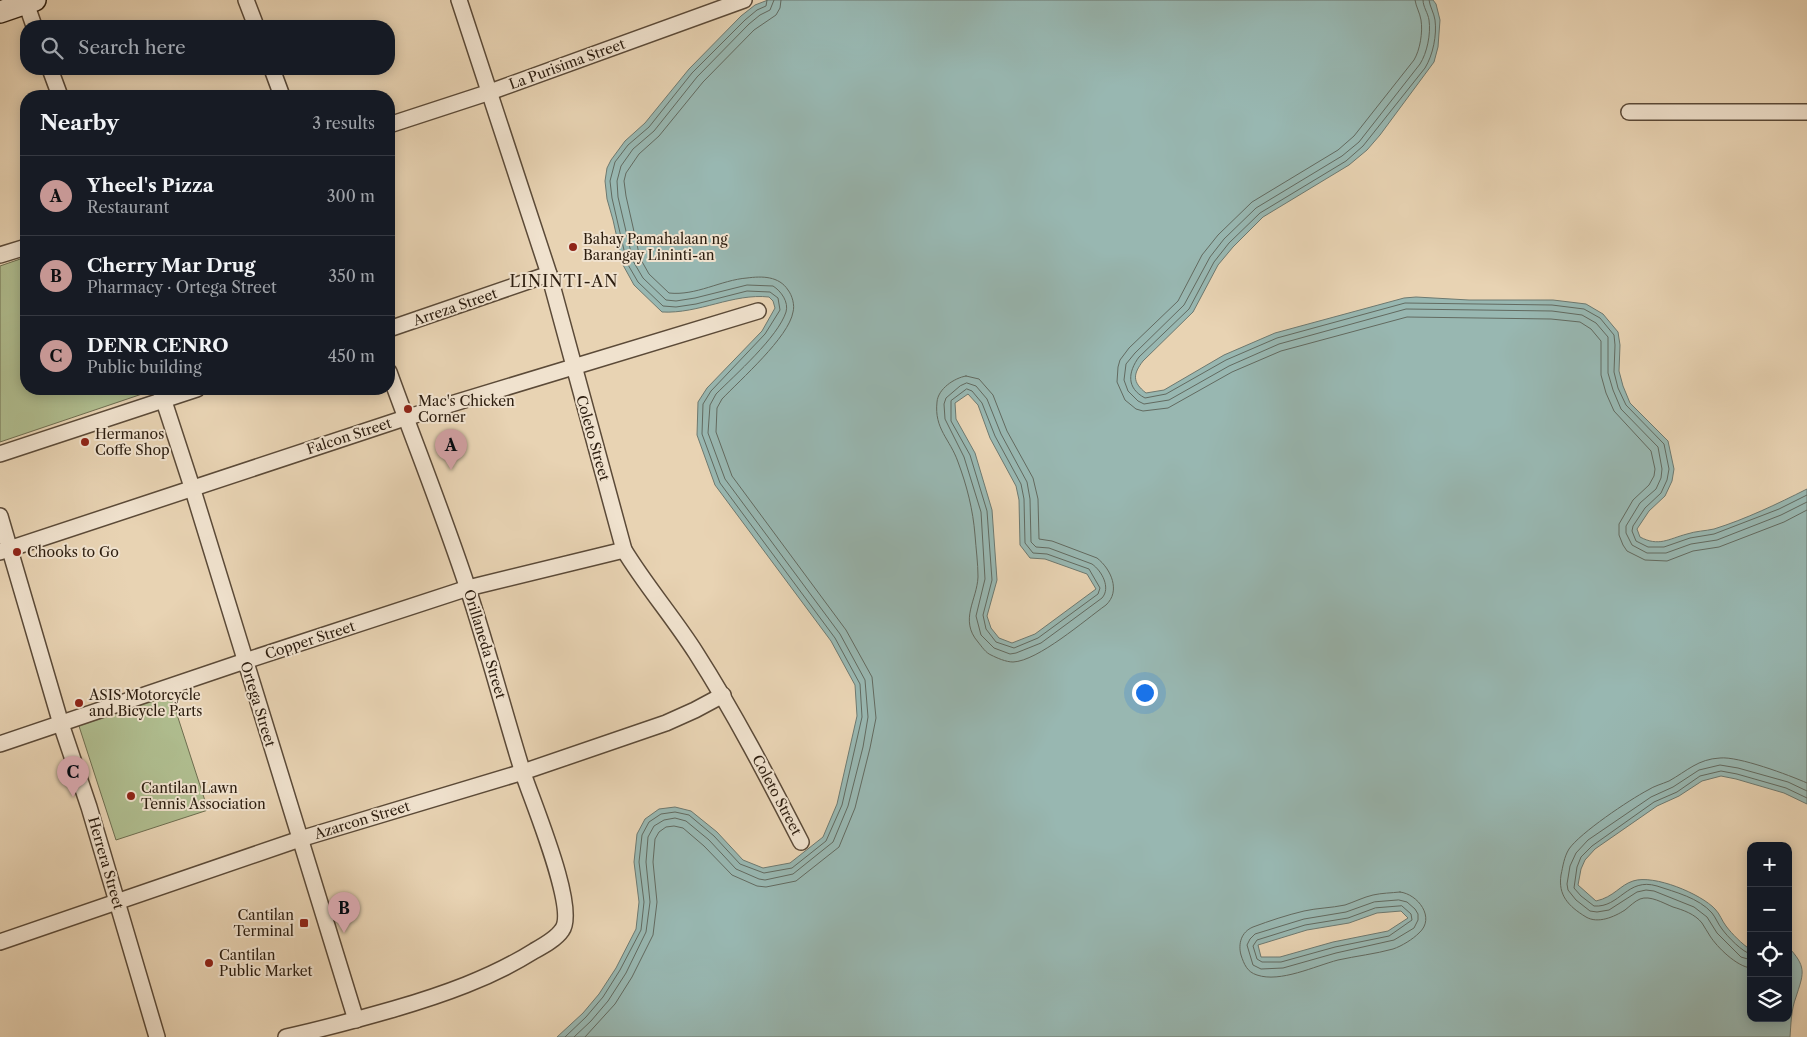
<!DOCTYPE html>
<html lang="en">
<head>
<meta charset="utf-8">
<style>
	body { margin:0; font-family:"Libre Caslon Text",serif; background:#242831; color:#f1f3f6 }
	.controls { position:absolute; right:15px; bottom:15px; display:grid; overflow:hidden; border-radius:10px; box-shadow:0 2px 12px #0003 }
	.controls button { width:45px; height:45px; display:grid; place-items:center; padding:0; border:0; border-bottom:1px solid #363941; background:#171b24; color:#f1f3f6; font:25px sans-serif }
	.you { position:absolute; left:1144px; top:692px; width:18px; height:18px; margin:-12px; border:4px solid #fff; border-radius:50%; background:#1a73e8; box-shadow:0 0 0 8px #1a73e833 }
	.badge { display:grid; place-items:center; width:32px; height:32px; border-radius:50%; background:#c59692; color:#111; font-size:16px; font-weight:700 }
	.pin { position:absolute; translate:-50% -41px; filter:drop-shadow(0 1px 2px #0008) }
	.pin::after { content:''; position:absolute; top:26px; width:18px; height:15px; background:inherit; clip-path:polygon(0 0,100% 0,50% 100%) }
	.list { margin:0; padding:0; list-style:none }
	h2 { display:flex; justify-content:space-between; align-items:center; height:65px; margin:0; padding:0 20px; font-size:21px }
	h2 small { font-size:16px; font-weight:400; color:#9ea1a6 }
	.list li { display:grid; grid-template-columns:32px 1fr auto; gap:15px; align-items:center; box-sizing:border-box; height:80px; padding:0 20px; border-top:1px solid #363941 }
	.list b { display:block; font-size:19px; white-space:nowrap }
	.list p { margin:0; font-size:16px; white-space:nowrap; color:#9ea1a6 }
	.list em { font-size:16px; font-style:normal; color:#9ea1a6 }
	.icon { flex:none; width:28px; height:28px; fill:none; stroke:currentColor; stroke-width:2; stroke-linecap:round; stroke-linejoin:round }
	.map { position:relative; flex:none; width:1807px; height:1037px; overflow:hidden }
	.search { position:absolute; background:#171b24; box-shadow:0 2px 12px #0003; left:20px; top:20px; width:375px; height:55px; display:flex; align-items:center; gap:12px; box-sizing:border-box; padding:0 18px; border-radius:20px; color:#9ea1a6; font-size:19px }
	.panel { position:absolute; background:#171b24; box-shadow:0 2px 12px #0003; left:20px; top:90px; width:375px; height:305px; border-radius:20px }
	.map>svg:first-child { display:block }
</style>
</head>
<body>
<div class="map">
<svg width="1807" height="1037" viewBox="0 0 1807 1037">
	<rect width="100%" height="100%" fill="#e8d3b3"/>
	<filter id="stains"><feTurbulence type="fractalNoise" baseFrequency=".004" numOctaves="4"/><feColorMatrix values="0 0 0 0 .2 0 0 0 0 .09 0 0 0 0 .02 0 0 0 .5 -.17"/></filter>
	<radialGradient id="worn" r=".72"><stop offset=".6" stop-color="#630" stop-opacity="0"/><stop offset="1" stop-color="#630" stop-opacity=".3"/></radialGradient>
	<g fill="#b0be90" stroke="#6e6e50">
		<path d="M26,257v132h121l1,3 -148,50v-176z"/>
		<path d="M170,693l38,117 -92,30 -38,-117z"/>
	</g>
	<path fill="#98b7b1" stroke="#6d7970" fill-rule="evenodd" d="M768,0h665l3,4 4,16 -2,27 -4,15 -54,73 -13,15 -18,15 -86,52 -30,30 -15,18 -25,47 -50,49c-10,13 -11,21 3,32l18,-3 60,-35 51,-22 129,-35 12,-1 53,3h84l33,4 17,10 15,18 2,13 -1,26 4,15 7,17 38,38 6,28 -2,12 -7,15 -16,15 -12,18 3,8c19,10 28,2 47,-3 9,-3 18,-3 27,-5 32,-10 63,-25 93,-40v315l-23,-11 -48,-14 -15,-3 -19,5 -23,15 -22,10 -62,43 -10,11 -4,9 -3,16 18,16c18,-4 24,-16 37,-20 21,-7 68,13 82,28 5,5 7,12 11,17 6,8 16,18 25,24v68h37v-68h3c16,18 12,25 5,47 -5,13 -5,27 -6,40h-1233l26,-24 16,-19 17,-26 20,-39 3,-27 -5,-40 3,-28 8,-15 14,-10 16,-2 16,4 26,21 26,28 20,8 27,-5 33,-26 14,-33 20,-88 -2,-31 -24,-44 -116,-156 -18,-50 1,-33 9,-14 55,-57 13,-23 -2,-7 -4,-4c-36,-4 -70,17 -107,15l-28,-27 -11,-20 -10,-45 -6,-21 -2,-18 2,-13 4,-8 14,-19 20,-18 44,-54 52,-53 14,-11zM968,394l10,11 12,33 26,48 3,14 1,45 10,13 15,1 42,15 9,15 -61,45 -23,9 -13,-5 -8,-10 -4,-12 10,-36 -5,-70 -17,-57 -19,-34 -1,-16zM1401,911l7,7 -20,13 -55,11 -53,15h-19l-3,-12 49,-15 42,-7 28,-10z"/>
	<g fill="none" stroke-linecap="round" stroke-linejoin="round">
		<g stroke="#626a60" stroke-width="1">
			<path d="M1415,0c1,7 5,13 6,20 2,12 -1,30 -7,40l-60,76 -16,14 -86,52 -34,33 -16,20 -24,46 -49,47 -9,12 -2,7 -1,15 8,18 11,9 7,2 25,-3 64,-36 49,-21 126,-34 144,2 29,3 11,7 10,12v34l5,18 8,18 37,40 4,18 -1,7 -5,9 -16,15 -14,24v11l4,10 4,6 18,9 22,1 26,-10 26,-4 65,-25 23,-12"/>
			<path d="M1423,0c0,7 5,13 6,20 2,14 -2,33 -9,44l-61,78 -17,14 -86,52 -32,31 -14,18 -26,48 -49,48 -9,11 -2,16 4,11 10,10 6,3 25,-4 60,-34 50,-22 127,-35 146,2 30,4 14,8 12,14v36l5,17 8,19 37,38 4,22 -1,9 -5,11 -16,14 -14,23v7l6,12 15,8h19l25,-9 26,-4 64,-25 26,-13"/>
			<path d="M1429,0c1,7 5,13 6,20 2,15 -2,35 -10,48l-62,78 -17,15 -86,52 -31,30 -15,19 -25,47 -50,48c-11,15 -13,31 6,41l21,-4 60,-34 51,-22 128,-35 147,2 32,4 16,9 14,17 1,10 -1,27 4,16 8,17 38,39 5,25 -2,11 -6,13 -16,15 -12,18 -1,5 4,10 12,6h16l26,-9 24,-4 65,-25 28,-14"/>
			<path d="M966,376l13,3 14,16 14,36 26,47 5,21 1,40 13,2 45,17c14,11 24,33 9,47 -21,15 -68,56 -93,57 -7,0 -16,-4 -22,-7 -5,-2 -9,-8 -13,-13 -19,-22 -1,-42 0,-65 0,-14 -2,-28 -3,-42 -2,-25 -8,-49 -17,-73 -8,-23 -24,-33 -21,-60 1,-13 17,-24 29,-26z"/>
			<path d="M967,383l9,3 11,13 14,35 26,48 3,17 1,43 5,5 13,1 43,16c10,7 19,24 10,34l-61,45 -25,10 -6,1 -16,-6 -13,-13 -5,-19 9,-37 -4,-67 -17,-55 -19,-38 -1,-15 2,-6 14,-12z"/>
			<path d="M967,389l5,2 10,12 13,33 26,48 3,15 1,44 8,10 14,1 42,15 11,19 -2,6 -60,44 -24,10 -18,-6 -10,-13 -3,-14 9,-35 -5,-69 -17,-56 -19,-34v-20z"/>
			<path d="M1400,892c18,2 36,26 19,41 -6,6 -17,13 -26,16 -18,5 -37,7 -55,11 -23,6 -58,23 -81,15 -10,-3 -13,-11 -16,-20 -3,-11 0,-23 12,-28 16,-6 34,-12 51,-16 13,-3 27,-3 41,-6 9,-3 19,-8 28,-10 9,-2 18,-2 27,-3z"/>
			<path d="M1399,900l8,2 8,7 3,5v6l-4,8 -20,12 -58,13 -53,15 -22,1 -8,-4 -6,-20 3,-6 5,-5 49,-15 42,-7 28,-10z"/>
			<path d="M1402,906l9,8 1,6 -23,16 -54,11 -54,15h-19l-5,-3 -4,-13 4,-6 48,-15 43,-7 27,-10z"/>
			<path d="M1751,954c-8,-1 -24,-18 -29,-25 -4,-5 -6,-11 -10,-16 -13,-15 -37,-21 -55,-27 -30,-9 -37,22 -63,20l-13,-10 -7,-8 3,-21 4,-10 11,-11 62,-44 23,-10 23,-16 21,-5 16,3 49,14 21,10"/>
			<path d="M1751,960l-10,-3 -24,-24 -10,-16 -13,-10 -40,-16 -8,-1 -9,2 -28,18 -12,2 -7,-1 -14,-11 -8,-10 -1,-6 3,-18 6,-13 12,-13 63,-43 22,-10 26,-17 21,-5 18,3 50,14 19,9"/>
			<path d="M1751,968c-14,-1 -34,-21 -41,-32 -3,-4 -5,-9 -8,-13 -7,-9 -19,-13 -29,-16 -10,-4 -23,-12 -33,-8 -5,2 -10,7 -15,11 -11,7 -27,14 -39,7 -18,-11 -28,-22 -25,-42 2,-9 3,-18 8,-26 11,-16 60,-49 79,-59 6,-4 14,-6 21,-9 18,-10 29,-22 51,-23 18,-2 69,17 87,25"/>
			<path d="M565,1037l21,-20 17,-20 17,-27 21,-40 3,-28 -5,-40 3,-27 7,-13 12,-8 14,-2 14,3 25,21 26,28 24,9 28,-5 34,-27 16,-36 20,-88 -2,-33 -25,-46 -115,-155 -18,-49 1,-30 8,-13 54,-57 15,-24 -2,-12 -8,-6 -23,-1 -51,13 -20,3 -13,-1 -25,-24 -11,-19 -15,-65 -2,-17 5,-19 13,-17 21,-18 43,-54 53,-53 12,-10 9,-4 1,-6"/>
			<path d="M574,1037l17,-16 17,-20 18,-28 20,-41 4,-30 -4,-40 2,-25 6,-11 10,-6 11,-2 11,3 23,19 27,29 23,10 6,1 28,-6 40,-32 15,-36 15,-59 5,-30 -3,-37 -25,-46 -115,-155 -17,-46 2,-28 6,-11c19,-19 62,-57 70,-82 3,-10 -5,-21 -13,-26l-26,-1 -52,13 -19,3 -10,-1 -23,-22 -10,-17 -15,-64 -1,-16 4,-15 12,-17 21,-18 43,-54 52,-53 11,-9 10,-5 4,-10"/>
			<path d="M585,1037l30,-33 17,-27 21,-42 4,-33 -4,-40 2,-23 4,-7 7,-5 8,-1 9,2 21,18 28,29 25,11 9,1 30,-6 43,-34 16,-39 15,-60 6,-30 -4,-41 -26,-47 -114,-154 -16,-44 1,-24 5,-9c18,-19 67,-62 71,-87 2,-7 -1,-17 -5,-22 -9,-14 -26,-14 -41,-12 -26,2 -51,18 -78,15l-20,-19 -9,-16 -14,-62 -2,-15 2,-8 13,-19 20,-18 44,-54 51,-52 22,-15 4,-7 1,-8"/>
		</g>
		<g stroke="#5b4a38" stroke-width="18">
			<g id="street">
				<path d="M246,0l10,26"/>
				<path d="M459,0l90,274 75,276c22,36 49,67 72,103 39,61 72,125 105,189"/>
				<path d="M26,3l8,23"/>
				<path d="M50,69l10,27"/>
				<path d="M272,69l10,27"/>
				<path d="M1629,112h178"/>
				<path d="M389,125l101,-33 254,-92"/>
				<path d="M0,255l26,-8"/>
				<path d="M389,329l160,-55"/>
				<path d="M160,389l32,98 164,533"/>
				<path d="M0,454l197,-65"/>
				<path d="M0,516l61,208 28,83 68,230"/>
				<path d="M0,552l405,-134 353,-107"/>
				<path d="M0,744l245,-83 223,-73 156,-38"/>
				<path d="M0,942l300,-103 223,-67 143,-49 29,-13 28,-15"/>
				<path d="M286,1037c37,-8 73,-18 108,-28 48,-14 97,-31 140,-58 9,-5 22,-12 28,-21 16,-21 -30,-129 -39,-157 -19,-61 -35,-123 -55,-184 -24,-73 -53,-145 -79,-217"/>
			</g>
		</g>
		<g stroke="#2c1d0f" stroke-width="24">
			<path id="secondary" d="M0,12l35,-12"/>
		</g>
		<use href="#street" stroke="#f0e2ce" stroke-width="15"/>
		<use href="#secondary" stroke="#f0e2ce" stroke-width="21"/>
	</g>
	<g fill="#8f2418" stroke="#f0e2ce" stroke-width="2">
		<circle cx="573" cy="247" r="5"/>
		<circle cx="408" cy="409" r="5"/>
		<circle cx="85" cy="442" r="5"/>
		<circle cx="17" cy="552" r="5"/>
		<circle cx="79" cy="703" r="5"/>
		<circle cx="131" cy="796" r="5"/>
		<rect x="299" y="918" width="10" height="10" rx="2.5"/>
		<circle cx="209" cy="963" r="5"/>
	</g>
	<g text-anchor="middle" stroke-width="4" stroke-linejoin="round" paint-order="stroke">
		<g font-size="14" fill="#2c1d0f" stroke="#f0e2ce">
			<text transform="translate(567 64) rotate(-20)" y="5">La Purisima Street</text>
			<text transform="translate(455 307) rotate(-19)" y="5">Arreza Street</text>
			<text transform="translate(349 436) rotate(-18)" y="5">Falcon Street</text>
			<text transform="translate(593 438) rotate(74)" y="5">Coleto Street</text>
			<text transform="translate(310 640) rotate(-18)" y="5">Copper Street</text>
			<text transform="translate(485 644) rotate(73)" y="5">Orillaneda Street</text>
			<text transform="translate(258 704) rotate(73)" y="5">Ortega Street</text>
			<text transform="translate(777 795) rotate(62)" y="5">Coleto Street</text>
			<text transform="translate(362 820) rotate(-17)" y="5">Azarcon Street</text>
			<text transform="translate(106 863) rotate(74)" y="5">Herrera Street</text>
		</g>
		<g font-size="14" fill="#2c1d0f" stroke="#f0e2ce" text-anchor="start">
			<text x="583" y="244">Bahay Pamahalaan ng<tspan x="583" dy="16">Barangay Lininti-an</tspan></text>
			<text x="418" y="406">Mac's Chicken<tspan x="418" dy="16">Corner</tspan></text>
			<text x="95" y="439">Hermanos<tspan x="95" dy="16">Coffe Shop</tspan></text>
			<text x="27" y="557">Chooks to Go</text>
			<text x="89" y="700">ASIS Motorcycle<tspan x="89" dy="16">and Bicycle Parts</tspan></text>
			<text x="141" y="793">Cantilan Lawn<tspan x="141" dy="16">Tennis Association</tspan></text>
			<text x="294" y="920" text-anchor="end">Cantilan<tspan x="294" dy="16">Terminal</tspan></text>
			<text x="219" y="960">Cantilan<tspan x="219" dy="16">Public Market</tspan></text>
		</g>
		<g font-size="16" letter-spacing="1" fill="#2c1d0f" stroke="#f0e2ce">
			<text x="564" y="287">LININTI-AN</text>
		</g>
	</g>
	<rect width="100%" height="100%" filter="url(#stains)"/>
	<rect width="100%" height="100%" fill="url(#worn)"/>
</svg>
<div class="controls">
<button>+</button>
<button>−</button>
<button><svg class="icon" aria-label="locate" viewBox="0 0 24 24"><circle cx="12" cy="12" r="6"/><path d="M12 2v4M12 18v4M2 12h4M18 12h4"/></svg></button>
<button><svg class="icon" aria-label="layers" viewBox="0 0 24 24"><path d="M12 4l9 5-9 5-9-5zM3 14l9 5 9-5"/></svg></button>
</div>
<div class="you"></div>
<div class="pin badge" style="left:451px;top:470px">A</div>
<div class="pin badge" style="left:344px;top:933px">B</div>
<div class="pin badge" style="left:73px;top:797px">C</div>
<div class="search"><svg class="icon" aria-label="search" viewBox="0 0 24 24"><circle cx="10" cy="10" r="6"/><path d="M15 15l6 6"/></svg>Search here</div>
<section class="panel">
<h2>Nearby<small>3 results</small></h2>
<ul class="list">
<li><span class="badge">A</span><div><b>Yheel's Pizza</b><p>Restaurant</p></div><em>300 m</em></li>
<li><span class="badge">B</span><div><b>Cherry Mar Drug</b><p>Pharmacy · Ortega Street</p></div><em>350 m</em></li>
<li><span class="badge">C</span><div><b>DENR CENRO</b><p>Public building</p></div><em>450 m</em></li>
</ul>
</section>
</div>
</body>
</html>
